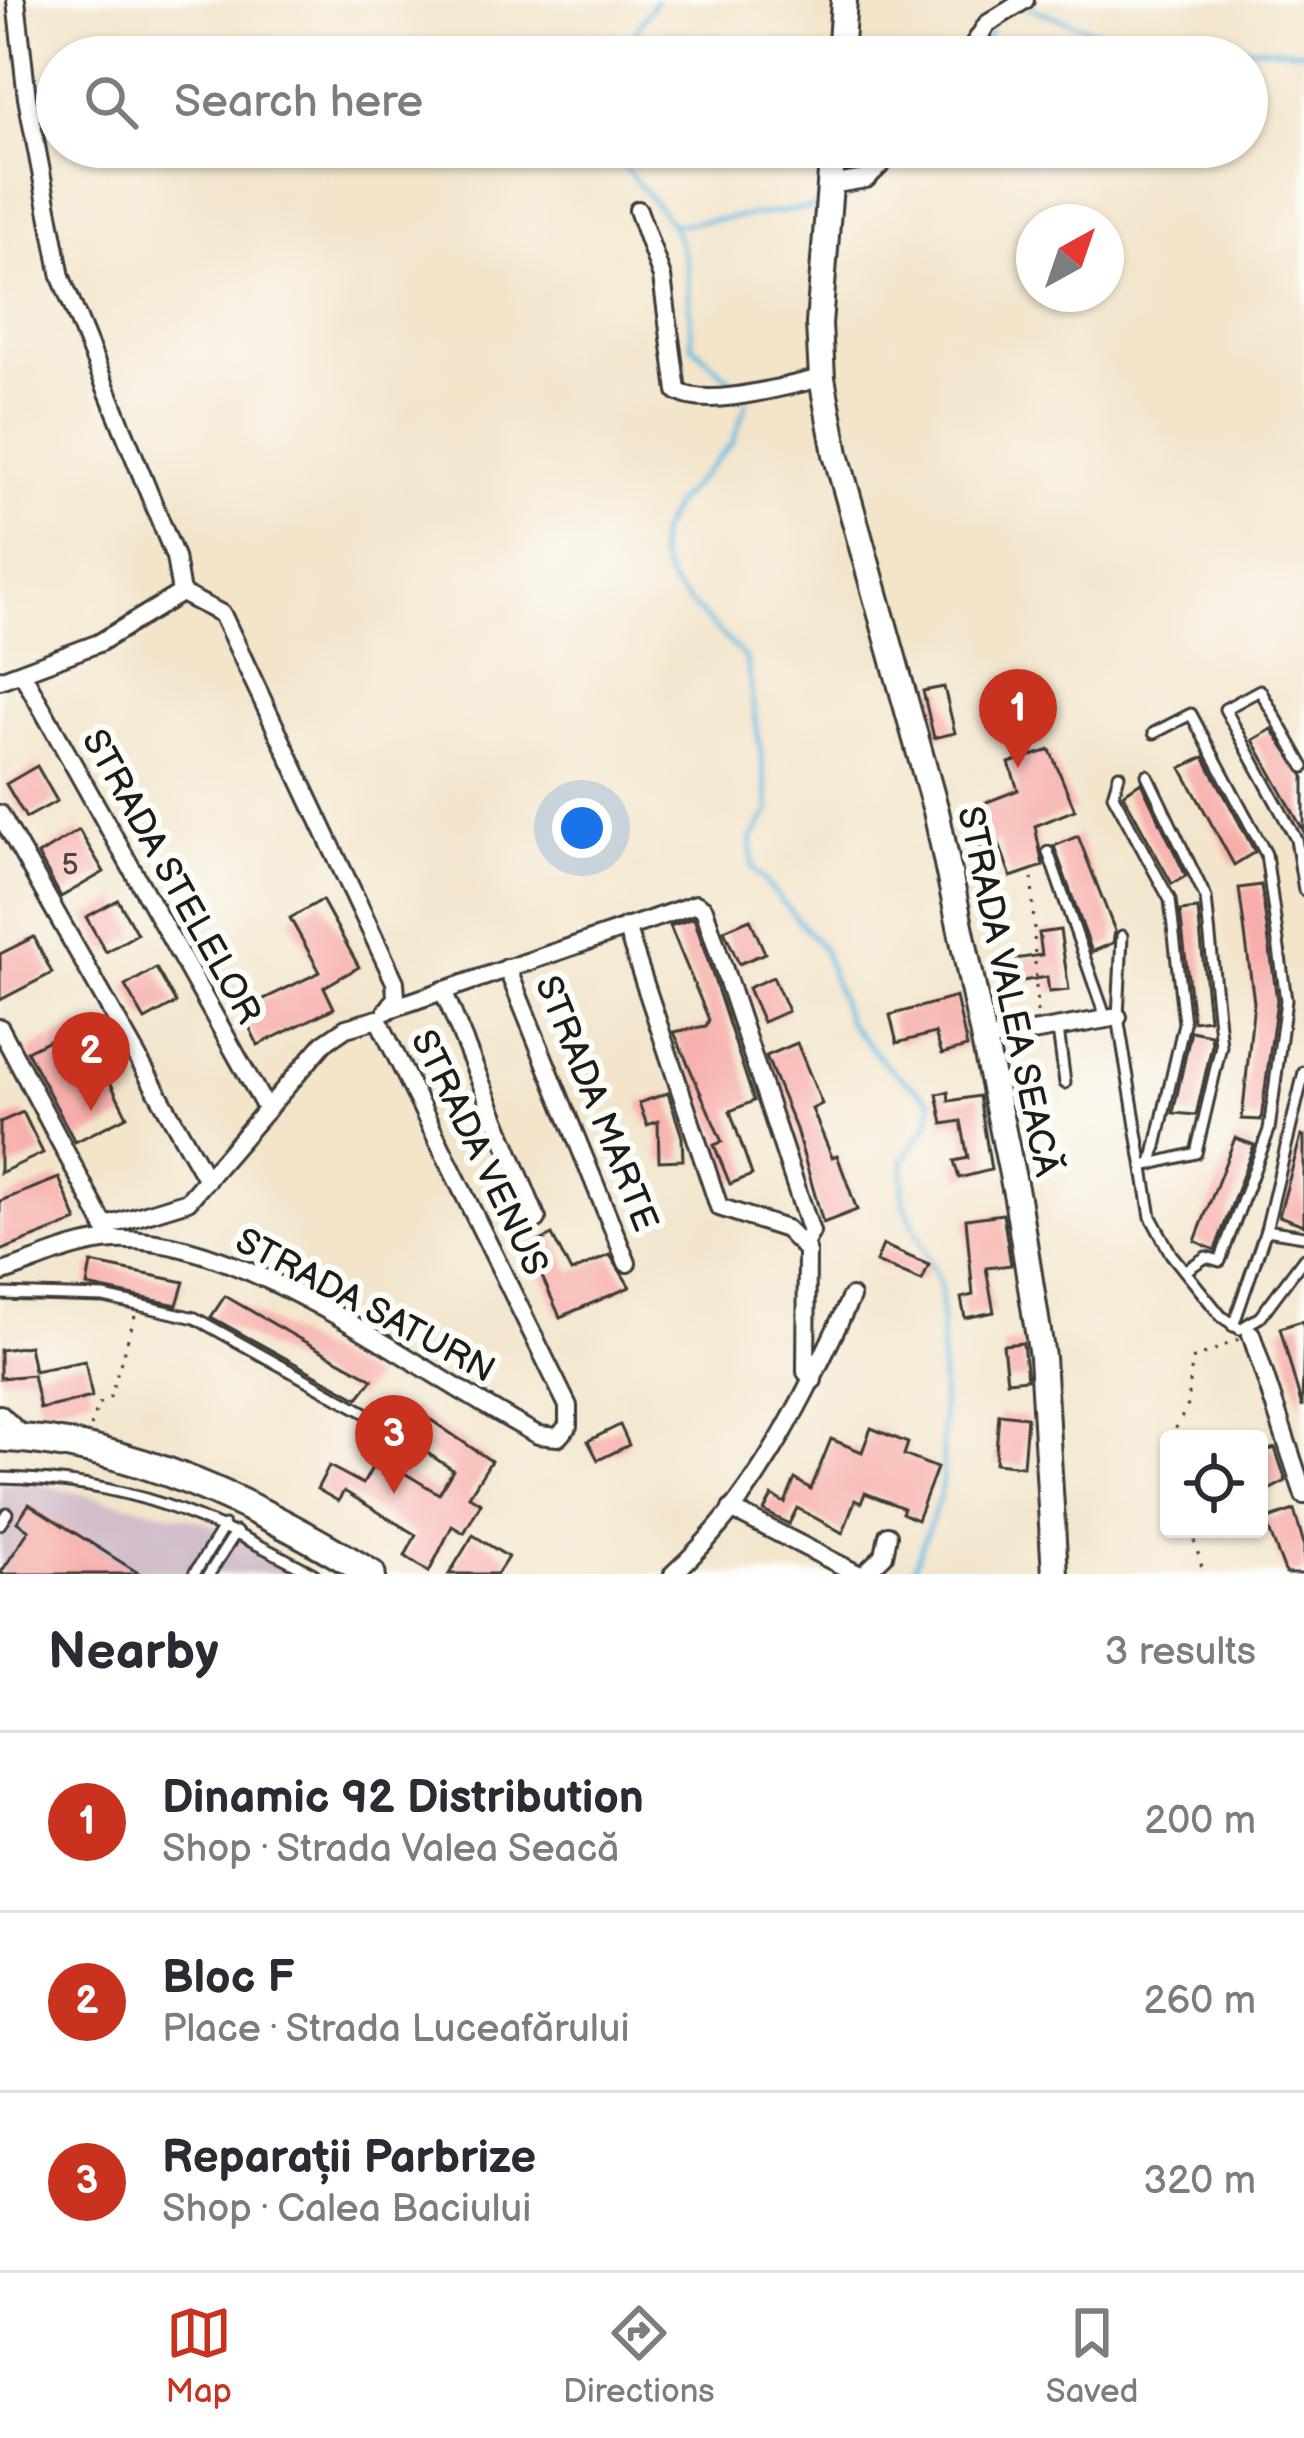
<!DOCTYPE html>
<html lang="en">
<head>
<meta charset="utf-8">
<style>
	body { margin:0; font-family:"Balsamiq Sans",sans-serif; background:#f7f7f7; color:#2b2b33 }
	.controls { position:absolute; right:36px; bottom:36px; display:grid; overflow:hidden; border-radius:12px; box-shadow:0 3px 9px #0004 }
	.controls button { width:108px; height:108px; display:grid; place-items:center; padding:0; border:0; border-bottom:3px solid #e1e1e2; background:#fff; color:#2b2b33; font:60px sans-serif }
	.compass { position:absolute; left:1016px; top:204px; width:108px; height:108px; border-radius:50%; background:#fff; box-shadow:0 3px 9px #0004; rotate:40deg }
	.you { position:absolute; left:582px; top:828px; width:42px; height:42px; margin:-30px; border:9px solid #fff; border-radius:50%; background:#1a73e8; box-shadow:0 0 0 18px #1a73e833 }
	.badge { display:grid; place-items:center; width:78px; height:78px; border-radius:50%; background:#c8321e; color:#fff; font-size:39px; font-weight:700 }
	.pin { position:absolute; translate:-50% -99px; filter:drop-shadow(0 3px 6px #0008) }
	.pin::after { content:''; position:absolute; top:63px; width:42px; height:36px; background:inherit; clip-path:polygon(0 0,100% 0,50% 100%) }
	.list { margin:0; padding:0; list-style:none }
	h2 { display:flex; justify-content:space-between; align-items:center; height:156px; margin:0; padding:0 48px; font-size:51px }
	h2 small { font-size:39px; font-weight:400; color:#7c7c81 }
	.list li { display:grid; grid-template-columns:78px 1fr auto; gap:36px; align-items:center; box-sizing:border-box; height:180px; padding:0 48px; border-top:3px solid #e1e1e2 }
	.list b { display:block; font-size:45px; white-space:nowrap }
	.list p { margin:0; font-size:39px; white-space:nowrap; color:#7c7c81 }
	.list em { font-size:39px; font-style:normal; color:#7c7c81 }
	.icon { flex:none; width:66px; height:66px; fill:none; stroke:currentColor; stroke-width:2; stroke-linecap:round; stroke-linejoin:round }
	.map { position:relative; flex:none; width:1304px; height:1574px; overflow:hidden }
	.search { position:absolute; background:#fff; box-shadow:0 3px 9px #0004; left:36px; right:36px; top:36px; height:132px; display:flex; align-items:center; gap:30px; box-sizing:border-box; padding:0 42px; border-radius:66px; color:#7c7c81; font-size:45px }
	.sheet { height:696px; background:#fff }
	nav { display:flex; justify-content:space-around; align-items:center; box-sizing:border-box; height:168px; border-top:3px solid #e1e1e2; background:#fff; font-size:33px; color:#7c7c81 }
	nav a { display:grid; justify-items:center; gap:6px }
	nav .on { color:#c8321e }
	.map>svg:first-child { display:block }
</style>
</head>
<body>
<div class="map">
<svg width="1304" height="1574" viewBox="0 0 1304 1574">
	<rect width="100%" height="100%" fill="#fdfcf7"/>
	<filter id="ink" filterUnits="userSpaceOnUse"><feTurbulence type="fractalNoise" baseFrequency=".00833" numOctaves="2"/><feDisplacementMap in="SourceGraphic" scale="24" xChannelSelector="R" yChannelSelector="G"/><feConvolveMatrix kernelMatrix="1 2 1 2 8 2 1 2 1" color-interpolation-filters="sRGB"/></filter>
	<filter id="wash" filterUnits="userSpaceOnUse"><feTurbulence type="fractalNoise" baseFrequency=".004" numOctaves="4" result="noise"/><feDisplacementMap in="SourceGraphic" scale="48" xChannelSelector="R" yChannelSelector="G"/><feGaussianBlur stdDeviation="2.7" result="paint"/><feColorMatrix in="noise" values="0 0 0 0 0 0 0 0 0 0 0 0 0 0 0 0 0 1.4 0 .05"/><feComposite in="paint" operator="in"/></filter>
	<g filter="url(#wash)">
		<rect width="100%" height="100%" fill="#f3e4ca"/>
		<path fill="#d1bdcb" d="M0,1483h31l173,38 99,53h-303z"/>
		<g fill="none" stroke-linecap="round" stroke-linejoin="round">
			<g stroke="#60b9de" stroke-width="4.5">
				<path d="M1028,7l82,29 194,15"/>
				<path d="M619,57l37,-57"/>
				<path d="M977,57l14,-25"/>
				<path d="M607,147l66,78 14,38 5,82 47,43"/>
				<path d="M837,203l31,-17"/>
				<path d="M673,225l147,-18"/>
				<path d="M747,401l-14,41 -59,63 -15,30 -1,21 14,29 74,74 24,151 -19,30 2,28 70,81 25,73 39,44 45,35 -2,20 -27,39v40l38,89 2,183 -3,24 -28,78"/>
			</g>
		</g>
		<g id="blocks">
			<g fill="#f7aeaa">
				<path d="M944,687l11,46 -21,5 -11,-47z"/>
				<path d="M1272,729l32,47v56l-51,-92z"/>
				<path d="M1050,750l25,60 -40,16 8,40 -32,11 -13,-36 -18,7 -14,-38 52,-20 -9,-27z"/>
				<path d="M1204,757l51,95 -21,13 -53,-97z"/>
				<path d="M37,766l20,35 -31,17 -20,-34z"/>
				<path d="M1141,782l45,94 -14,8 -49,-90z"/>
				<path d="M79,830l25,42 -43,25 -23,-42z"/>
				<path d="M1078,836l37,95 -2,12 -21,9 -38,-106z"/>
				<path d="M1261,885l16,115 -16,120 -19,-1 12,-117 -15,-114z"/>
				<path d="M118,900l19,34 -31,18 -20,-35z"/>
				<path d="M322,900l37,67 -35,20 10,21 -76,37 -17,-35 79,-38 -30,-54z"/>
				<path d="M1198,909l11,110 -16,2 -13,-110z"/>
				<path d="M694,918l60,183 -24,10 22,64 -22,9 -16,-39 8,-3 -48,-110 32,-6 3,-6 -39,-94z"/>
				<path d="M750,919l15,34 -26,11 -15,-34z"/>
				<path d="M1060,930l9,60 -20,2 -2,-15 -43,7 -3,-23 41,-6 -3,-22z"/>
				<path d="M34,937l18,36 -52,27v-46z"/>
				<path d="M156,968l20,35 -31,17 -20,-34z"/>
				<path d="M773,977l15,34 -25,11 -15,-34z"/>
				<path d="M956,997l11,50 -25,7 -7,-21 -38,10 -7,-28z"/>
				<path d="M81,1024l46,92 -52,26 -48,-91z"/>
				<path d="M1191,1031l20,4 1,10 -16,70 -23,-2z"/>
				<path d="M797,1043l25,61 -10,5 20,48 5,-2 20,55 -34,13 -27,-94 -30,-73z"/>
				<path d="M948,1092l1,9 30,-5 12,74 -32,8 -5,-17 14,-3 -7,-37 -18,3 -6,-30z"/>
				<path d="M668,1093l14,44 1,23 -24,1 -1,-40 -11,4 -8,-22z"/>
				<path d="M23,1112l20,41 -43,20v-51z"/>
				<path d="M1301,1136h3v89l-25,-9z"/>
				<path d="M1235,1138l19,7 -39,105 -20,-9z"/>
				<path d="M59,1178l18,43 -77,30v-50z"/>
				<path d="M1003,1214l8,51 -25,3 8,44 -29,6 -4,-20 12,-3 -7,-76z"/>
				<path d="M552,1235l19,37 39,-17 20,32 -70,30 -31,-70z"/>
				<path d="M883,1245l46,20 -7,16 -46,-19z"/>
				<path d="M91,1263l93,19 -7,23 -90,-19z"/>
				<path d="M225,1296l73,42 75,41 -15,19 -147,-81z"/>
				<path d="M1302,1321l2,7 -2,79 -22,-79z"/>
				<path d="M1023,1343l4,36 -20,2 -4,-36z"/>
				<path d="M29,1346l5,25 51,-10 7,36 -52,12 -7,-34 -33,3v-28z"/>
				<path d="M412,1407l79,54 -22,35 12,7 -17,30 -12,-7 -23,46 -24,-16 11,-21 -72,-44 -6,10 -21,-12 12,-23 34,18 15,-27 61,37 14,-24 -59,-39z"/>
				<path d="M999,1414l28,3 -4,49 -28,-3z"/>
				<path d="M620,1425l9,20 -31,15 -10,-19z"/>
				<path d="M871,1428l37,15 -4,12 33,13 -20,52 -15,-7 2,-5 -39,-15 -4,10 -6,-3 -12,33 -46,-25 -8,16 -25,-13 8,-15 13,7 10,-24 16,10 20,-50 31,13z"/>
				<path d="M1275,1448l11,33 -27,14v-42z"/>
				<path d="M29,1504l111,70h-140l29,-44 -12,-8z"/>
				<path d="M1294,1510l10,34v30h-18l-21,-54z"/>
				<path d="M473,1535l35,22 -11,17h-48z"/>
			</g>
		</g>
	</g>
	<g filter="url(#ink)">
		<use href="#blocks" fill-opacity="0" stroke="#3c3a36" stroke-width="3"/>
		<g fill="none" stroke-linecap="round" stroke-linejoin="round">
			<g stroke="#3c3a36" stroke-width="15">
				<g id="service">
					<path d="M1154,733l37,-19 75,140 20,146 -17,130 -49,131 -14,-4 -21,14"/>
					<path d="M1304,767l-44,-77 -35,19 71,130 8,51"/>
					<path d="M1119,775l-6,20 57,105 14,123 -32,141"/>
					<path d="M1048,852l58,167"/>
					<path d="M1122,936l-4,81 33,200 20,37 50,62 19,13 20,-12 44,-59"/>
					<path d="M1058,1029l7,54"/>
					<path d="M1143,1166l53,-13 25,-107 -15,-148 -59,-123"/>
					<path d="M1266,1230l38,6"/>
					<path d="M0,1294l104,3 91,21 178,99"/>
					<path d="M1233,1326l33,-96 38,-158"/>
					<path d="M0,1478c128,2 204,37 314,96"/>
					<path d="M0,1524l7,-11"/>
					<path d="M194,1574l30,-48"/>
					<path d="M209,1574l27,-42"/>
				</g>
			</g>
			<g stroke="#3c3a36" stroke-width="22">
				<g id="minor">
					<path d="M16,0l11,98 34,179 114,280 6,36"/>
					<path d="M966,57l21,-33 38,-24"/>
					<path d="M830,185l36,-6 33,-32"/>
					<path d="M638,210l24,67 15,114c29,19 111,-6 145,-13"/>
					<path d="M181,593l41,21 173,368 1,16 -9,13"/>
					<path d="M22,673l245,437"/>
					<path d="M0,680l99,-37 82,-50"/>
					<path d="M0,814l207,366"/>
					<path d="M626,927l93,280 67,22 21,21 -1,122 7,8"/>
					<path d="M507,968l120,295"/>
					<path d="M443,990l94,229"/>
					<path d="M387,1010l309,-106 8,5 107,323 -7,12"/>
					<path d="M0,1028l109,206"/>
					<path d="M986,1040l132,-23"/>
					<path d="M104,1227l84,-26 136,-158 22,-15 32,-9"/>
					<path d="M0,1273c38,-12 74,-31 115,-33 131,-5 306,134 423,195l20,2 10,-11v-20l-190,-387"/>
					<path d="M1251,1334l53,161"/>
					<path d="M0,1414l25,24"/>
					<path d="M731,1509l127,65"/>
					<path d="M673,1574c85,-77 130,-175 178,-277"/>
					<path d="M864,1574l20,-19 4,-20"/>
				</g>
			</g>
			<g stroke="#3c3a36" stroke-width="30">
				<g id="secondary">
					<path d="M840,57l4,-57"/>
					<path d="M833,147l-14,177 3,54 14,76 100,357 81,387 25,159 13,217"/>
				</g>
			</g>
			<g stroke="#3c3a36" stroke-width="33">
				<path id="primary" d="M0,1437c131,5 260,69 371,137"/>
			</g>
			<g stroke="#3c3a36" stroke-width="3" stroke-dasharray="3 9" stroke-linecap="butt">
				<path d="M1032,878l5,136"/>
				<path d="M91,1427l7,-22 12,-8 25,-81"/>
				<path d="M1169,1462l-3,-15 22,-42 4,-45 47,-21"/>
				<path d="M1191,1529l13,45"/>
			</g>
			<use href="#service" stroke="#fff" stroke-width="9"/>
			<use href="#minor" stroke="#fff" stroke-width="16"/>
			<use href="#secondary" stroke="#fff" stroke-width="24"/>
			<use href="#primary" stroke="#fff" stroke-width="27"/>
		</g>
	</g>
	<g text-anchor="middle" stroke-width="12" stroke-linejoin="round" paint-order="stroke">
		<g font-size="30" fill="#534040">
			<text x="70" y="874">5</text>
		</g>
		<g font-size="36" fill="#1c1c1c" stroke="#fdfcf7">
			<text transform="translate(173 876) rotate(61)" y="13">STRADA STELELOR</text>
			<text transform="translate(1010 991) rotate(78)" y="13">STRADA VALEA SEACĂ</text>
			<text transform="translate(598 1103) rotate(68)" y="13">STRADA MARTE</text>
			<text transform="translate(481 1152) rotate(64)" y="13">STRADA VENUS</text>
			<text transform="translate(366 1304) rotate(28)" y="13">STRADA SATURN</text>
		</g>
	</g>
</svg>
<div class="controls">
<button><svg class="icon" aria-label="locate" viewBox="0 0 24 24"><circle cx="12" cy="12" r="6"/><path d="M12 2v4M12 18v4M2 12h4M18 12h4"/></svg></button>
</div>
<svg class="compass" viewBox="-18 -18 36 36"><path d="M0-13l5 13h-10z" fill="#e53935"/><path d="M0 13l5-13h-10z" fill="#7c7c81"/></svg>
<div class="you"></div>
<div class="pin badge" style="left:1018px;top:768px">1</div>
<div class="pin badge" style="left:91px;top:1111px">2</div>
<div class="pin badge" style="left:394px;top:1494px">3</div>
<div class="search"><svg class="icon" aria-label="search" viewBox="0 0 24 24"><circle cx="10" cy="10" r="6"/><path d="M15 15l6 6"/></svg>Search here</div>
</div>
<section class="sheet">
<h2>Nearby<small>3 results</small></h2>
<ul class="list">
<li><span class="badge">1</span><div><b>Dinamic 92 Distribution</b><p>Shop · Strada Valea Seacă</p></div><em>200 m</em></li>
<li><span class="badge">2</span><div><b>Bloc F</b><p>Place · Strada Luceafărului</p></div><em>260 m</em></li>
<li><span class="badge">3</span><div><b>Reparații Parbrize</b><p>Shop · Calea Baciului</p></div><em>320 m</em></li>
</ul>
</section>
<nav>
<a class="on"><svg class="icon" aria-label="map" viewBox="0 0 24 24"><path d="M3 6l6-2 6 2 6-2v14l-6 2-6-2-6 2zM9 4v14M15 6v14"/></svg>Map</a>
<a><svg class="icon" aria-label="directions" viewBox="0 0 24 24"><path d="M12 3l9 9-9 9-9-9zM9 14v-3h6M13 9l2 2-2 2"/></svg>Directions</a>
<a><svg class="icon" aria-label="saved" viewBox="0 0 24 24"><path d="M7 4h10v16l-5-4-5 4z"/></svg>Saved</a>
</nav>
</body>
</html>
